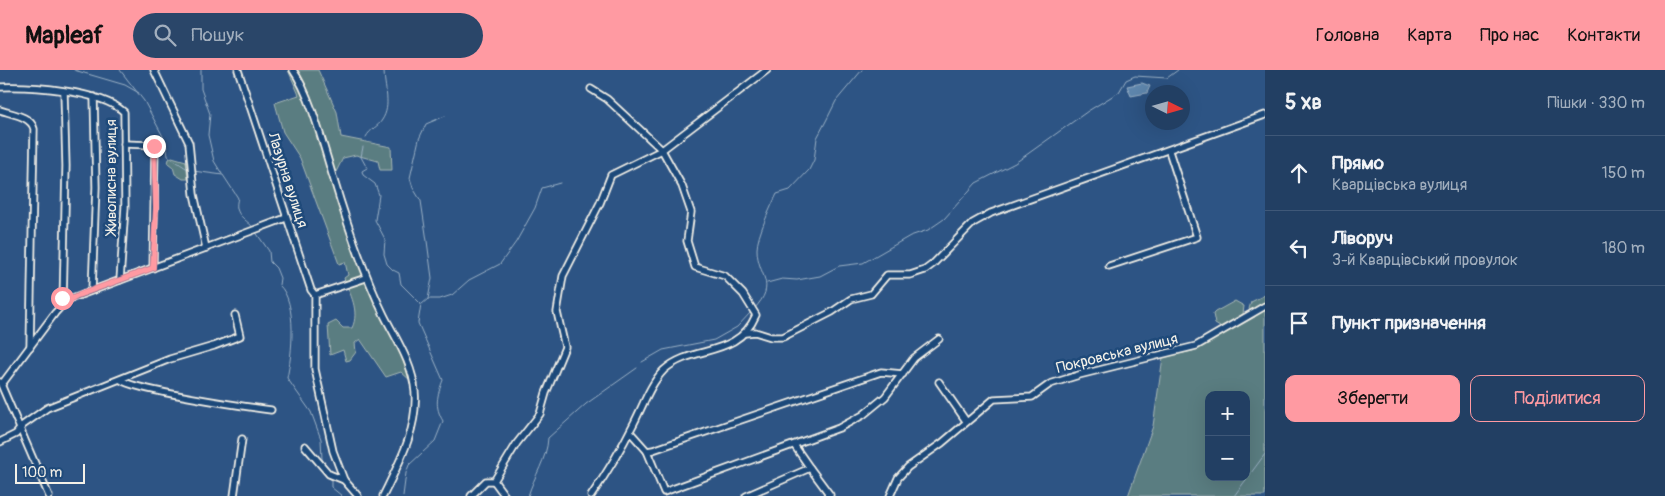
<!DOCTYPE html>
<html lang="uk">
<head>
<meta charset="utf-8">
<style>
	body { margin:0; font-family:Pangolin,sans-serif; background:#2a4669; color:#f1f3f6 }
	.controls { position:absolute; right:15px; bottom:15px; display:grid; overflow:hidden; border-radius:10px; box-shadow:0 5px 20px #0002 }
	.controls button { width:45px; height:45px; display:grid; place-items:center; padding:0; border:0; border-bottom:1px solid #3f5878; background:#223f63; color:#f1f3f6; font:25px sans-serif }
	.compass { position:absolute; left:1145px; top:15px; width:45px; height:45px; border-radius:50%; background:#223f63; box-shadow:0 5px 20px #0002; rotate:95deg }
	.scale { position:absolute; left:15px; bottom:12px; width:70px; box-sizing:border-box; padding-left:5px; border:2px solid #f4f1e8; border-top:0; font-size:14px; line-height:18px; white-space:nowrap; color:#f4f1e8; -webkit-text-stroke:4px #1f4a7a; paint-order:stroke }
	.stop { position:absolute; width:15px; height:15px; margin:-11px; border:4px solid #ff9aa2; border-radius:50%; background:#fff }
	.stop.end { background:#ff9aa2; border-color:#fff; box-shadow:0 1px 5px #0008 }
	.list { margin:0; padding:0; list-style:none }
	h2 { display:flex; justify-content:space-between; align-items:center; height:65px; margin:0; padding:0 20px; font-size:21px }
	h2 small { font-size:16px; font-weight:400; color:#a2afbe }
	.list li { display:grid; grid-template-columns:32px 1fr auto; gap:15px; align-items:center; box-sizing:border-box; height:75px; padding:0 20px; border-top:1px solid #3f5878 }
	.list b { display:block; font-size:19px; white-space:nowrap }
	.list p { margin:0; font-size:16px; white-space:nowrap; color:#a2afbe }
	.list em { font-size:16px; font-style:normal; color:#a2afbe }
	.actions { display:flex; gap:10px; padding:15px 20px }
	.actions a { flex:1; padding:11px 0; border:1px solid #ff9aa2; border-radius:10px; text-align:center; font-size:18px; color:#ff9aa2 }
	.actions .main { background:#ff9aa2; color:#111 }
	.icon { flex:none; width:28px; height:28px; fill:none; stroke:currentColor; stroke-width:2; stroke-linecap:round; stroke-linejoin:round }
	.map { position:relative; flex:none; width:1265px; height:426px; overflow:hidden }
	header { display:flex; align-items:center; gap:30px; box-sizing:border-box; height:70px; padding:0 25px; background:#ff9aa2; color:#111 }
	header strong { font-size:24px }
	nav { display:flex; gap:28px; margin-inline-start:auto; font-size:18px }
	.search { width:350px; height:45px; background:#2a4669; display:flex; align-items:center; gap:12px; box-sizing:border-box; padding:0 18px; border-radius:28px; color:#a2afbe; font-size:19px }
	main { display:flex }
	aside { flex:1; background:#223f63 }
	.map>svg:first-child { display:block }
</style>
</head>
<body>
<header>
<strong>Mapleaf</strong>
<div class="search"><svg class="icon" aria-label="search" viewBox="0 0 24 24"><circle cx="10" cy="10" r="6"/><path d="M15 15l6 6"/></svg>Пошук</div>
<nav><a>Головна</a><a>Карта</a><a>Про нас</a><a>Контакти</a></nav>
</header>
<main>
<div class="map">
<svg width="1265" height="426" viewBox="0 0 1265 426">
	<rect width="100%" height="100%" fill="#2d5484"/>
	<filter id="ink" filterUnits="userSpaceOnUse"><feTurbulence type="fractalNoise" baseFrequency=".02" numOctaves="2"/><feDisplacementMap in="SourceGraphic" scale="10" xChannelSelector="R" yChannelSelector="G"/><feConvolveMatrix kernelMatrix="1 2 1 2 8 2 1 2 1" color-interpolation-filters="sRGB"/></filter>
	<g filter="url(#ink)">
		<g fill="#5a7d81" stroke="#a7b7b4" fill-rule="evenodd">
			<path d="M288,0h30l19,42 4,25 50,10 1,23h-12l-2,-9 -22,-6 -13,3 -8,16 23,82 46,95 7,30 -10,-9 -15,5 -26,-38 -5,4 1,9 -6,8 -4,1 -3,-11 -13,5 -2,-30 8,-4 7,7h9c8,-17 -2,-34 -8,-50l4,-3 -3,-13 -6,2 -39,-106 -17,-26 -8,-29 24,-8z"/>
			<path d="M172,87l14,4 2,18h-5l-8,-5 -2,-7 -5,-4 1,-4z"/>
			<path d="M1265,225v201h-137l25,-70 10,-69 30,-6 62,-34 -6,-8 2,-7zM1209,325h37v82h-37z"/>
			<path d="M1235,231l9,5 -1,8 -23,13 -5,-3 -2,-10 2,-2z"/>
		</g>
		<path fill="#5f87ae" stroke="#9bb1c5" d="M1142,13l8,3 -3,7 -16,3 -4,-10z"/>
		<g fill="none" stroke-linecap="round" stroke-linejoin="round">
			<g stroke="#9bb1c5" stroke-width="1">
				<path d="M74,0l51,15 14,8"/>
				<path d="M120,0l24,31 22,41 2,14 21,14"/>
				<path d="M201,0v19l9,25 -2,21 6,26 8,13"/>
				<path d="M366,67c4,-8 12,-10 16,-17 10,-15 2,-32 2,-50"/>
				<path d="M363,77l-2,10 6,11 -5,3 1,4 12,9 4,11 -4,25 10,19 -1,15 3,10 6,6 6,3 2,11 20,20 -3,19 25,57c-6,16 -9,26 0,41l-8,20 -26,24 -3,8 -3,23"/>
				<path d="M193,101l30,4 15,23c-5,16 6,20 15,29"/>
				<path d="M255,161l14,20 1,11 6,6 4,10 -1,7c19,17 13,70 8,93l24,34 10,27 1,20 9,13"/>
				<path d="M767,213l15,-4 15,1 23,-4 19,-10 24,-3 47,-27 18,-6 16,-11 32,-36 39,-20 73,-52 31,-19 7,-12 9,-4 32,2 11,-8"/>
				<path d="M428,229l4,-21 -5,-37 -6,-40 -8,-13 -3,-10 9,-39 7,-15 19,-8"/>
				<path d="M422,234l6,-5h12l12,-4 17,-15 31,-16 16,-22 19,-34 7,-20 18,-5"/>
				<path d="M754,239c25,-26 3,-33 3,-60 0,-13 14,-43 20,-55l13,-4 19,-20 5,-10 3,-22 9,-17 10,-20 26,-31"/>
				<path d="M642,292l21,-12 51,-10 23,-13 14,-15"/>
				<path d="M331,408v9l11,9"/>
				<path d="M528,426c6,-20 19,-37 20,-58l38,-34 51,-36"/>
				<path d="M1234,426l31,-42"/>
			</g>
			<g stroke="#f4f1e8" stroke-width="9">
				<g id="street">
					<path d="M154,0l35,73 5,51 12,54"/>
					<path d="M238,0l73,220 4,5 51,-17"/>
					<path d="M293,0c18,26 30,75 40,107 14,47 29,93 51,138 12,24 29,49 31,77 3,37 -16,71 -32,104"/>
					<path d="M0,17c31,-1 100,3 124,25l1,95 -5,73"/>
					<path d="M591,19l16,10 55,51 20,36 9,26 -4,29 8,26 30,9 18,18 13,21c-19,44 -63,29 -92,55 -14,14 -21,36 -30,53 -13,26 -27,50 -43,73"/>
					<path d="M0,40c11,4 31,6 34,19l-4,218"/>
					<path d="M124,74l28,1 3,2 -2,121"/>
					<path d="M1109,196l88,-29 -28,-86"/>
					<path d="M92,220l4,-103 -2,-90"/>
					<path d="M315,225v74l18,82 11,29 14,16"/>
					<path d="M63,234l3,-138 -2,-74"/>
					<path d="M745,263l10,-1 16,5h12l49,-25 19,-13 20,-5 16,-19h23l15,-5 8,-6 40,-41 18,-10 274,-98"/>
					<path d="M121,310c12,10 127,27 150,30"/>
					<path d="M0,312l49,114"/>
					<path d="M939,312l27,39"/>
					<path d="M2,314l53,-71 12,-13 219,-82"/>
					<path d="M630,362l17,19 6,-1 228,-78 22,2"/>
					<path d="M0,372l16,-8 7,-9 24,-17 123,-49 44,-13 26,-10 -5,-21"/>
					<path d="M305,376l24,28 15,6"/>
					<path d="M647,381l17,41 175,-64 24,-13 22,-18 29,-39 25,-19"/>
					<path d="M810,398l20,27 -3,1"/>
					<path d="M234,426l8,-57"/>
					<path d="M471,426l15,-15h8"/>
					<path d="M505,426l-11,-15 23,-38 23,-29 6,-21 19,-46 -8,-35 6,-36 37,-73 11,-28 51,-25 105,-80"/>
					<path d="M746,426l64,-28 -16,-23"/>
					<path d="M890,426l8,-18 10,-11 34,-24 52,-44 38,-2 18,-13 29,-9 117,-29 69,-40"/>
				</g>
			</g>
			<use href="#street" stroke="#1f4a7a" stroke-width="5.5"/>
		</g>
	</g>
	<g fill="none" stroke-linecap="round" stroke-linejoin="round" filter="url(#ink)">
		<path stroke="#ff9aa2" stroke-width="6" d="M62,228l1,6 13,-8 77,-28 3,-60 -2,-62"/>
	</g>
	<g text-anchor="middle" stroke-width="5" stroke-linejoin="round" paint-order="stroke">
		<g font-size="15" fill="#f4f1e8" stroke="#1f4a7a">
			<text transform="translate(111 107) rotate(-90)" y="5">Живописна вулиця</text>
			<text transform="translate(288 110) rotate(72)" y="5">Лазурна вулиця</text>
			<text transform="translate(1117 283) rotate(-14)" y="5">Покровська вулиця</text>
		</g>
	</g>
</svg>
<div class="controls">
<button>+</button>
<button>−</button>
</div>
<svg class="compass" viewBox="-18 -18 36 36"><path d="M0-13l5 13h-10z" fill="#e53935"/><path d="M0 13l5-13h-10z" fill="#a2afbe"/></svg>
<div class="scale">100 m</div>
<div class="stop" style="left:62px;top:228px"></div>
<div class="stop end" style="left:154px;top:76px"></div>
</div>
<aside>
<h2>5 хв<small>Пішки · 330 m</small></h2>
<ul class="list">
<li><svg class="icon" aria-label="ahead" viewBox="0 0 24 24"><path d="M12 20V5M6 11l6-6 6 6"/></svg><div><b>Прямо</b><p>Кварцівська вулиця</p></div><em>150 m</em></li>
<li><svg class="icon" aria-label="left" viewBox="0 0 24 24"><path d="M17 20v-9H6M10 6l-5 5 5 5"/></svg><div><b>Ліворуч</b><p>3-й Кварцівський провулок</p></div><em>180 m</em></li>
<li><svg class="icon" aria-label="arrive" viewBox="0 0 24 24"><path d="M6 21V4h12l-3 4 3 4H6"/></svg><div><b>Пункт призначення</b></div></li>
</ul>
<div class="actions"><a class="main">Зберегти</a><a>Поділитися</a></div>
</aside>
</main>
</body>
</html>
